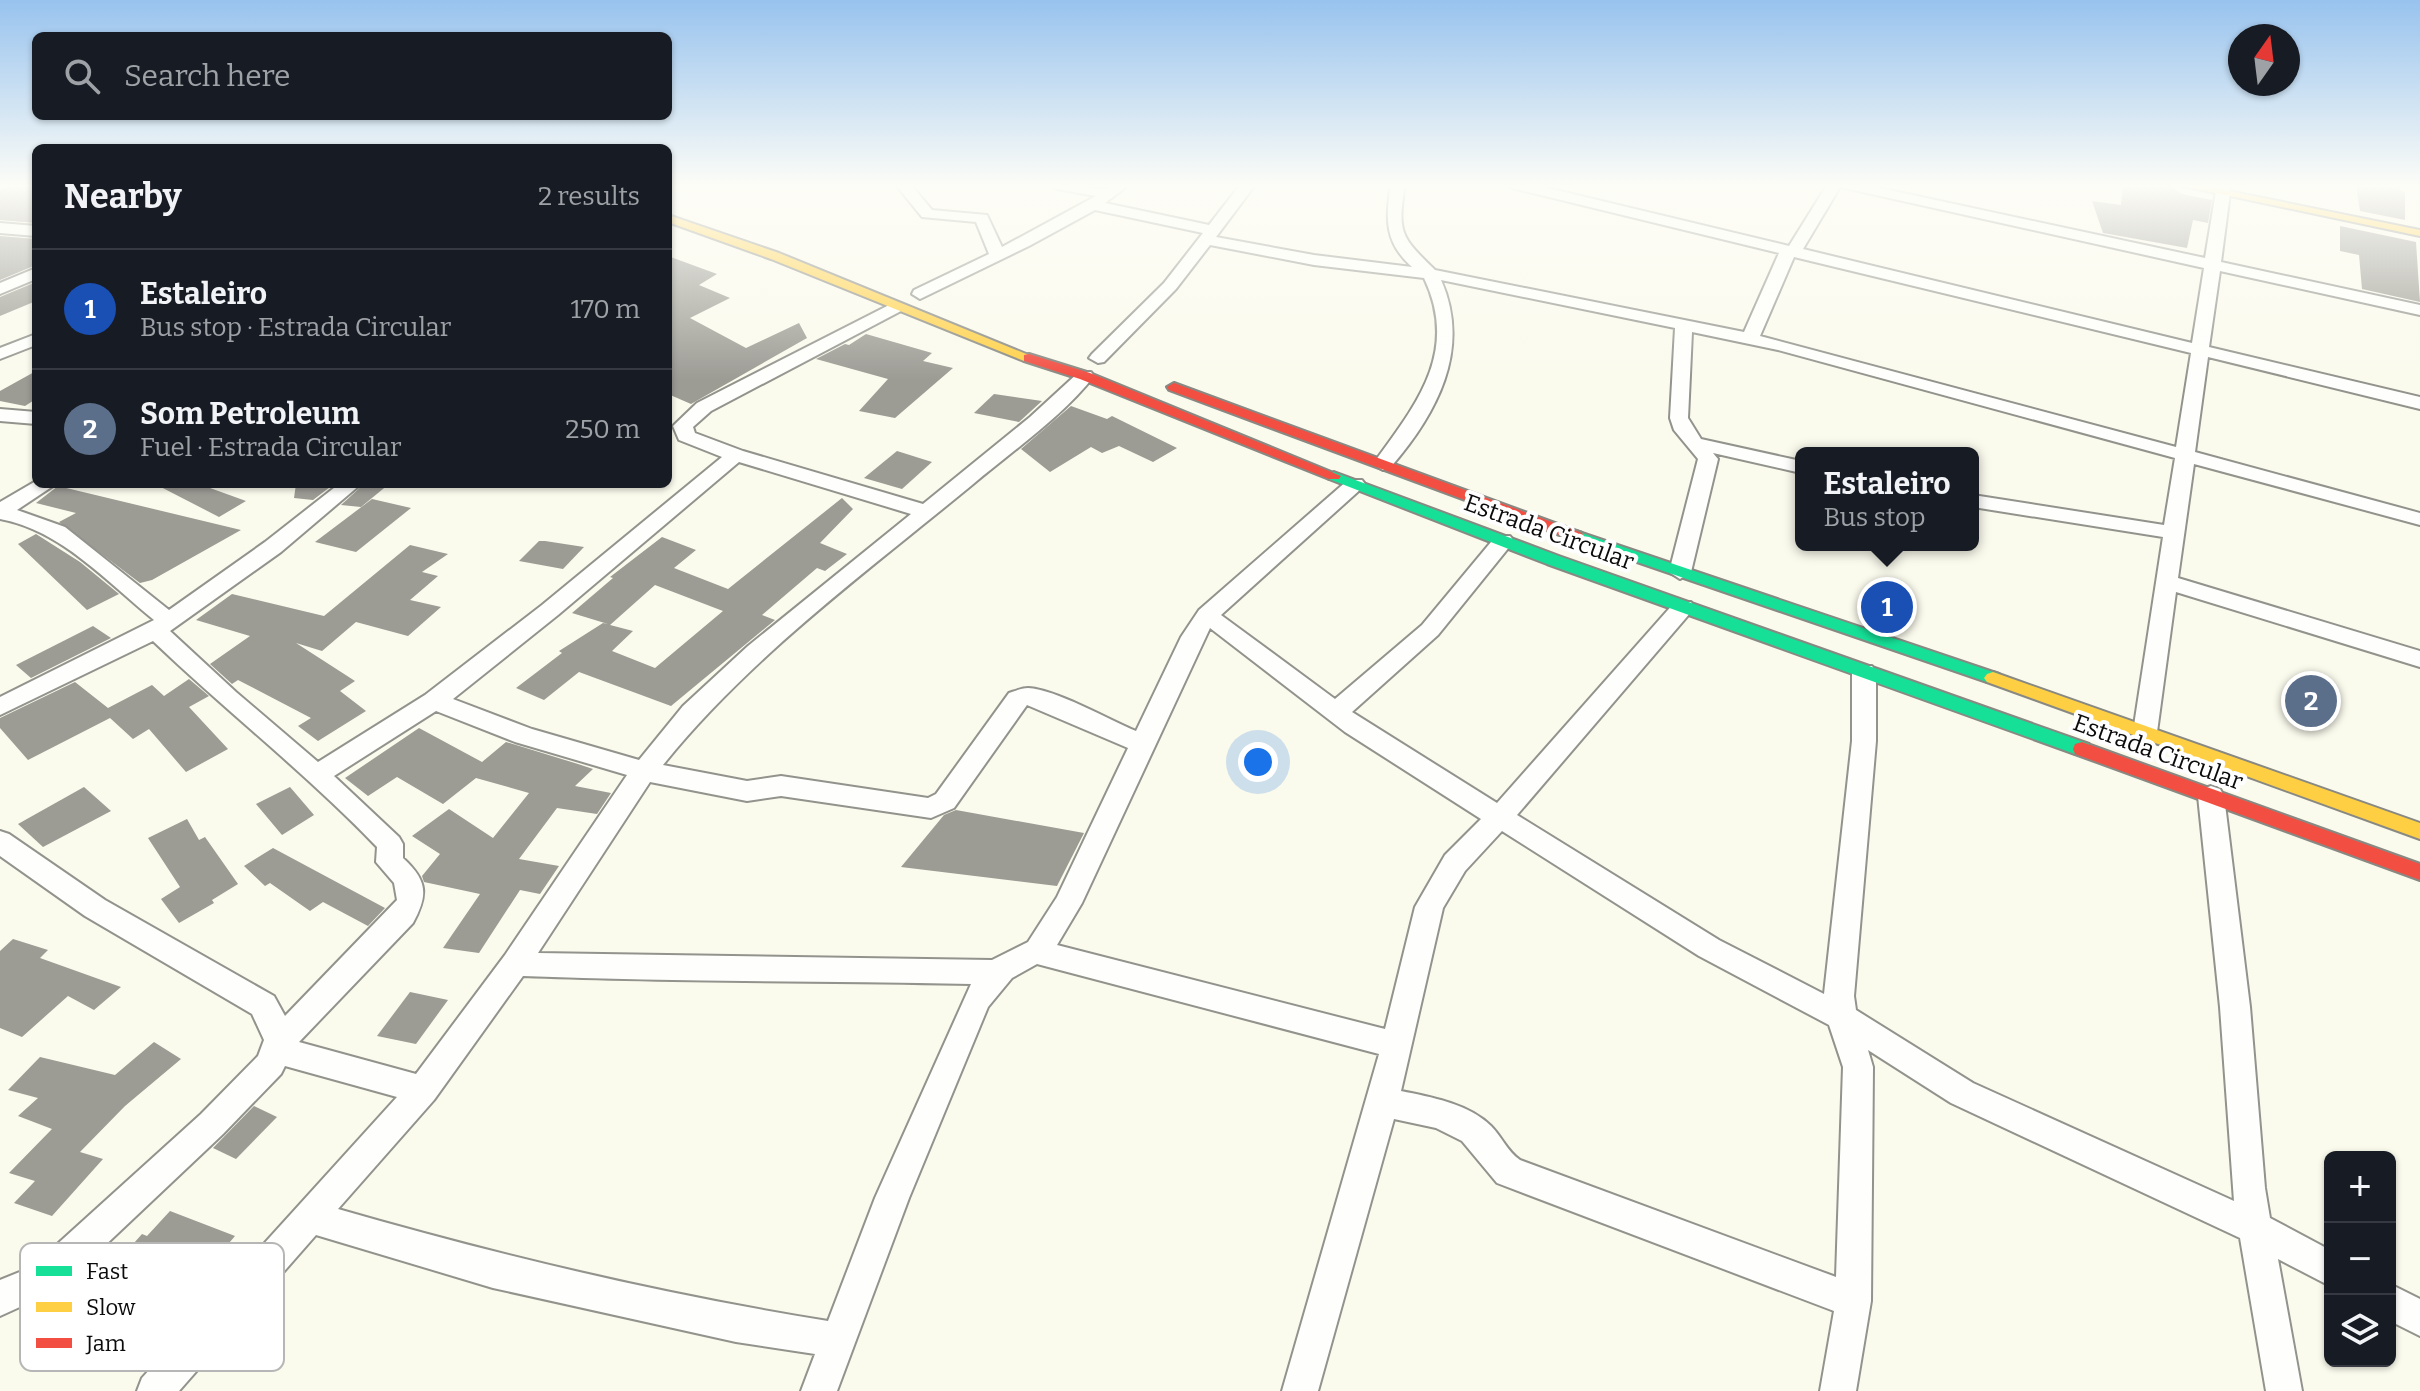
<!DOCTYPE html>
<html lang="en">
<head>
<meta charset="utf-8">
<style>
	body { margin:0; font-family:Bitter,serif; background:#242831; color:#f1f3f6 }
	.controls { position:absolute; right:24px; bottom:24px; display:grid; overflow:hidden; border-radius:12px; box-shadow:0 2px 6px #0004 }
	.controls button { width:72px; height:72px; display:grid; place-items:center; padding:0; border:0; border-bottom:2px solid #363941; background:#171b24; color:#f1f3f6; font:40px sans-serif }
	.compass { position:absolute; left:2228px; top:24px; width:72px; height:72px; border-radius:50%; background:#171b24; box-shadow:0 2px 6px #0004; rotate:14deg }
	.you { position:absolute; left:1258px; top:762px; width:28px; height:28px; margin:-20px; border:6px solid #fff; border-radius:50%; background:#1a73e8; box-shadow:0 0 0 12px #1a73e833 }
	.badge { display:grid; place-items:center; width:52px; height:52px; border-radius:50%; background:#afb0b0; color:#fff; font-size:26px; font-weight:700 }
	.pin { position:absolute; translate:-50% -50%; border:4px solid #fff; box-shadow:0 2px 8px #0006 }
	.popup { position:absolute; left:1795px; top:447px; width:184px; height:104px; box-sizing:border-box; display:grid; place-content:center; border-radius:12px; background:#171b24; filter:drop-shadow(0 2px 6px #0005); font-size:26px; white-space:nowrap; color:#9ea1a6 }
	.popup b { font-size:30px; color:#f1f3f6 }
	.popup::after { content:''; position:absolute; left:50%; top:100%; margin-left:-16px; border:16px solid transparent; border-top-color:#171b24 }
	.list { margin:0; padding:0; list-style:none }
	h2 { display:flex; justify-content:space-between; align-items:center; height:104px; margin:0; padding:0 32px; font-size:34px }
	h2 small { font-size:26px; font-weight:400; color:#9ea1a6 }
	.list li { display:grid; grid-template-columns:52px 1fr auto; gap:24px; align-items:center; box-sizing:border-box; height:120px; padding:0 32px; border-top:2px solid #363941 }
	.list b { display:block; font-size:30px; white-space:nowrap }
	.list p { margin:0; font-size:26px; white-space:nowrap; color:#9ea1a6 }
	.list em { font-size:26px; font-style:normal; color:#9ea1a6 }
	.icon { flex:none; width:44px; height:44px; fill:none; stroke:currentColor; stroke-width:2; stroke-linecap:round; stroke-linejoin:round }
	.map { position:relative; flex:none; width:2420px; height:1391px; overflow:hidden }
	.search { position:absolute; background:#171b24; box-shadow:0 2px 6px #0004; left:32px; top:32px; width:640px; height:88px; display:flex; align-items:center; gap:20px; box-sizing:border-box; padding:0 28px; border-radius:12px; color:#9ea1a6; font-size:30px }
	.panel { position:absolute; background:#171b24; box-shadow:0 2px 6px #0004; left:32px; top:144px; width:640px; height:344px; border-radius:12px }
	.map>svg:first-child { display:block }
</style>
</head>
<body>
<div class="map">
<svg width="2420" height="1391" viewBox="0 0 2420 1391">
	<rect width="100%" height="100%" fill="#fafaed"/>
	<g fill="#9c9b94" fill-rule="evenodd">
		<path d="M10,185h26v38l-36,-3v-31z"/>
		<path d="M2123,185h47l12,9 30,6 -4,23 -15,-3 -6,28 -84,-15 -11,-32 29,4z"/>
		<path d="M2356,185h43l1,5 5,2v28l-45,-9z"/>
		<path d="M2340,226l76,16 4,60 -58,-13 -3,-34 -19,-4z"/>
		<path d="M0,236l36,3v26l-36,15z"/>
		<path d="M668,256l49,18 -18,11 31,13 -40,20 56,30 53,-25 8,15 -116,66 -23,-10z"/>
		<path d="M36,282v19l-36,15v-19z"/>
		<path d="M866,334l66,19 -9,8 30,7 -58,50 -36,-7 29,-32 -72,-20 29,-15 4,1z"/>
		<path d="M36,371v28l-11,7 -25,-5v-10z"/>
		<path d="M994,394l48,7 -23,21 -45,-9z"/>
		<path d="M1071,406l36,13 5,-3 65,32 -24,14 -34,-16 -17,7 -11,-6 -41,25 -29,-23z"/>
		<path d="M897,451l35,11 -30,27 -38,-11z"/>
		<path d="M155,484h44l47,17 -27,16z"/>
		<path d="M296,484h38l-21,16 -19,-2z"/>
		<path d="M364,484h25l-28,23 -20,-2z"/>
		<path d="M58,486l183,44 -89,50 -12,3 -81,-61 17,-9 -40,-10z"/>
		<path d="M842,498l11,11 -33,34 27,11 -22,17 -8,-3 -55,47 13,5 -104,86 -92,-34 -35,28 -28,-12 46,-35 -3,-2 44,-28 5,1 -36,-11 41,-35 -3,-1 52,-40 34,13 -22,18 54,21zM655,585l68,26 -68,57 -43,-17 21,-20 -23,-6z"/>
		<path d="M372,499l39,9 -55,44 -41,-10z"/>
		<path d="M36,534l44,28 39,32 -32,16 -69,-66z"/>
		<path d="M539,541h6l39,6 -21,22 -44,-8z"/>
		<path d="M410,545l38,9 -26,18 16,4 -28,24 31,7 -33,29 -52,-14 -34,29 -26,-8 59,38 -15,10 26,20 -48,30 -20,-15 13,-8 -73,-38 -6,4 -22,-20 40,-28 -54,-16 36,-26 92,22z"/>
		<path d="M93,626l18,12 -80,40 -15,-13z"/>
		<path d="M189,679l20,17 -20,11 39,42 -42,23 -37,-43 -16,10 -23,-21 -82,42 -28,-32v-10l75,-36 33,26 44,-23 12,11z"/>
		<path d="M419,728l63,34 24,-20 72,22 15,5 -18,17 36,7 -14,21 -40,-6 -38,51 40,7 -19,28 -20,-4 -41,63 -36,-5 37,-54 -56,-12 -2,-6 18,-22 -28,-18 37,-27 44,29 36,-45 -53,-15 -33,26 -46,-27 -29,19 -23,-18z"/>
		<path d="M84,787l27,24 -68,36 -25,-23z"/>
		<path d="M290,787l24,28 -32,20 -26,-31z"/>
		<path d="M956,810l128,23 -27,53 -156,-19 43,-52z"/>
		<path d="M187,819l12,21 6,-3 33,47 -26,16 2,3 -35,20 -18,-24 19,-12 -32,-49z"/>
		<path d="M273,848l112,60 -17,18 -45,-24 -13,9 -40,-28 -5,3 -21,-20z"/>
		<path d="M13,939l35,11 -8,8 81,29 -27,23 -26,-14 -46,41 -22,-9v-77z"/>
		<path d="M410,992l38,8 -32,44 -39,-8z"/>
		<path d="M154,1042l27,17 -56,47 -45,46 23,7 -51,57 -38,-13 21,-22 -26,-8 43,-44 -34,-13 20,-18 -30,-8 32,-33 75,18z"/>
		<path d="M254,1106l23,11 -41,42 -23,-11z"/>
		<path d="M170,1211l65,25 -38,45 -71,-29 16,-18 5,2z"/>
	</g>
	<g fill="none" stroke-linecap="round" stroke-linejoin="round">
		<g stroke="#93938d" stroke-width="4">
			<g id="street">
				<path d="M896,185h15l21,25 55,5 15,32 94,-51 -39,-7 -7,-4 56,4 6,-4h17l-24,18 104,22 31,-40h15l-39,52 98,18 98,12c-27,-24 -27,-48 -21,-82h14c-8,48 -4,52 30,85l309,62 35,-79 -267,-65 -2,-3h25l254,61 38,-61h39l339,73 12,-73h14l-10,77 199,43v10l-200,-44 -11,76 211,50v12l-212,-52 -13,95 225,61v12l-226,-61 -16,114 242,73v16l-244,-75 -19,140 -3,6 -9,3 -9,-3 -3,-6 30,-195 -190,-30v-12l191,30 11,-67 -397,-108 -86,-18 -4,86 13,21 100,22v12l-88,-20 5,6 -27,113 -11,7 -11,-7 29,-113 -24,-29 -4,-12 5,-90 -234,-48c31,70 -5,135 -51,188l-7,2 -10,-6c42,-58 87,-111 51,-186l-110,-13 -104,-20 -34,44 -72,73 -6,1 -9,-5 3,-4 72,-71 39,-50 -108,-23 -66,36 -109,53 -8,-5 2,-4 75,-36 -13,-32 -54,-5zM1840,187l364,81 -12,75 -389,-94zM1794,257l397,96 -15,94 -416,-111z"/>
				<path d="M0,223l36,3v10l-36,-3z"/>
				<path d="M36,268v11l-36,15v-11z"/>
				<path d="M895,302l8,5 -2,4 -190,100 -18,16 2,6 48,18 180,53 107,-87 49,-45h12l3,4c-31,40 -83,76 -122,109 -107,88 -222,172 -309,280l84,16 34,-5 147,22 8,-4 73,-101c6,-2 13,-5 19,-5 27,1 81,32 108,43l45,-94 18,-27 149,-130h14l3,4 -3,4 -141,127 114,84 87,-74 74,-89h14l4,5 -4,5 -72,89 -86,77 145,91 178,-201h16l3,5 -3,5 -174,203 202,125 105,54 28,-253v-69l4,-6h16l4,6v69l-22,255 2,14 117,73 261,118 -14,-194 -22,-211 4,-7 9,-3 9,3 4,7 26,211 15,181 5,30 60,32v36l-52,-27 24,132h-36l-26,-153 -289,-135 -83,-53 5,17 -2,234 -15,90h-36l14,-80 -337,-128 -35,-42 -26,-13 -42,-9 -76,272h-36l97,-337 -342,-90 -25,14 -24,29 -79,191 -72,193h-36l14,-37 -79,-12 -243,-54 -177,-53 -137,156h-42l5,-13 18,-20 -94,-58 -22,-4 -44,20v-36l32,-13 169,-153 57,-58 6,-16 -12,-26 -167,-98 -85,-60v-25l9,3 96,66 169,96 11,20 112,-116 -3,-17 -18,-21 1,-15c-70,-73 -151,-136 -224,-206l-153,74v-18l154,-77c-47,-38 -93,-90 -154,-101v-17l36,-21v3h20l-39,26 48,17 104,83 96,-68 74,-58h22l-80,68 -111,79 66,61 82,70 107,-67 117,-90 180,-148 -43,-17 -6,-14 24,-23zM739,462l172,52 -163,132 -65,60 -44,54 -107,-31 -79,-30 105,-84zM1210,628l135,104 136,87 -36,36 -30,52 -30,122 -328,-84 25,-42zM1027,705l101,43 -71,149 -29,45 -36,18 -454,-7 112,-171 97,19 34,-5 150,22 23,-10zM436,711l79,31 112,33 -122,180 -89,119 -117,-32 114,-119c15,-28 15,-42 -10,-65v-14l-4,-7 -65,-61zM1502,831l197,125 130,69 14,42 -7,210 -316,-117c-13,-9 -18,-23 -29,-34 -22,-22 -60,-29 -90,-35l42,-183 22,-37zM523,976c149,6 298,5 448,8l-96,214 -47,123c-167,-27 -327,-65 -490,-112l96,-109zM285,1066l112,31 -213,235 -104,-63 143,-135 58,-60z"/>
				<path d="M36,334v11l-36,14v-11z"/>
				<path d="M0,409l36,3v12l-36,-3z"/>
				<path d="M2390,1284l30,15v37l-30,-15z"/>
			</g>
		</g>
		<g stroke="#898983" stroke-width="4">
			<g id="fast">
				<path d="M1334,472l225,84 530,188 2,5 -2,5h-14l-528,-190 -218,-85 -2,-3z"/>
				<path d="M1576,531l423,143 3,4 -3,4h-12l-417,-143 -2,-3z"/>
			</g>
		</g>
		<g stroke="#898983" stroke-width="4">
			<g id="slow">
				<path d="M2178,185h21l221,45v6z"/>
				<path d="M668,215l111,38 257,105 -2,3h-10l-253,-102 -103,-37z"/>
				<path d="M1993,672l427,151v16l-433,-157 -3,-4 3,-4z"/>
			</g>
		</g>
		<g stroke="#898983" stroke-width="4">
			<g id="jam">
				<path d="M1029,354l61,19 251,103 -2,3h-10l-249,-100 -56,-18v-6z"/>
				<path d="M1174,383l408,150 2,3 -8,5 -6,-2 -401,-149 -2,-3z"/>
				<path d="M2082,742l338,122v16l-345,-126 -2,-5 2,-5z"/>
			</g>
		</g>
		<use href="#street" fill="#fefefc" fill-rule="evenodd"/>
		<use href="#fast" fill="#16e098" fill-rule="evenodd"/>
		<use href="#slow" fill="#ffcf43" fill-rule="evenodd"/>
		<use href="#jam" fill="#f24e42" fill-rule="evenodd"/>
	</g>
	<linearGradient id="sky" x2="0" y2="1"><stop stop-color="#98c3ee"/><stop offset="0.49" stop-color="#fdfdf7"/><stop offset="1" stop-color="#fdfdf7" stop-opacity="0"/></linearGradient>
	<rect width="2420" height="380" fill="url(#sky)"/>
	<g text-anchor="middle" stroke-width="8" stroke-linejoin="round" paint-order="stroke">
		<g font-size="24" fill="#0b0b0b" stroke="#fff">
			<text transform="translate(1549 532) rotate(20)" y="8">Estrada Circular</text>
			<text transform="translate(2158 752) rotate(20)" y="8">Estrada Circular</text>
		</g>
	</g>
	<rect x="20" y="1243" width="264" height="128" rx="12" fill="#fff" stroke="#b6b6b6" stroke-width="2"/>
	<rect x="36" y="1266" width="36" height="10" fill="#16e098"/>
	<rect x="36" y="1302" width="36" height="10" fill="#ffcf43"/>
	<rect x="36" y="1338" width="36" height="10" fill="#f24e42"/>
	<g font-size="22" fill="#0b0b0b">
		<text x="86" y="1279">Fast</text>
		<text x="86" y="1315">Slow</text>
		<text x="86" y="1351">Jam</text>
	</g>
</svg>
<div class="controls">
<button>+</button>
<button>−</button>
<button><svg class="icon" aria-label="layers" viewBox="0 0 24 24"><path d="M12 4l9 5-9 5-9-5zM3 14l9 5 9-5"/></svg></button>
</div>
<svg class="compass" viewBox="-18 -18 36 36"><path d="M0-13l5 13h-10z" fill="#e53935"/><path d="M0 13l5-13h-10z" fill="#9ea1a6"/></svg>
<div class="you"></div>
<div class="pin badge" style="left:1887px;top:607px;background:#1a4fb4">1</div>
<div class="popup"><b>Estaleiro</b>Bus stop</div>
<div class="pin badge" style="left:2311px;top:701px;background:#5c6f8a">2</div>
<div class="search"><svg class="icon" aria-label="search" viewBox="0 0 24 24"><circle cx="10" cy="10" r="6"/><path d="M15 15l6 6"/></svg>Search here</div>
<section class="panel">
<h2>Nearby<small>2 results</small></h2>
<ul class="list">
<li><span class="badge" style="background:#1a4fb4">1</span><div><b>Estaleiro</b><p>Bus stop · Estrada Circular</p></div><em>170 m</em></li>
<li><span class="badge" style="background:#5c6f8a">2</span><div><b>Som Petroleum</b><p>Fuel · Estrada Circular</p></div><em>250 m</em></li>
</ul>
</section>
</div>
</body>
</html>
